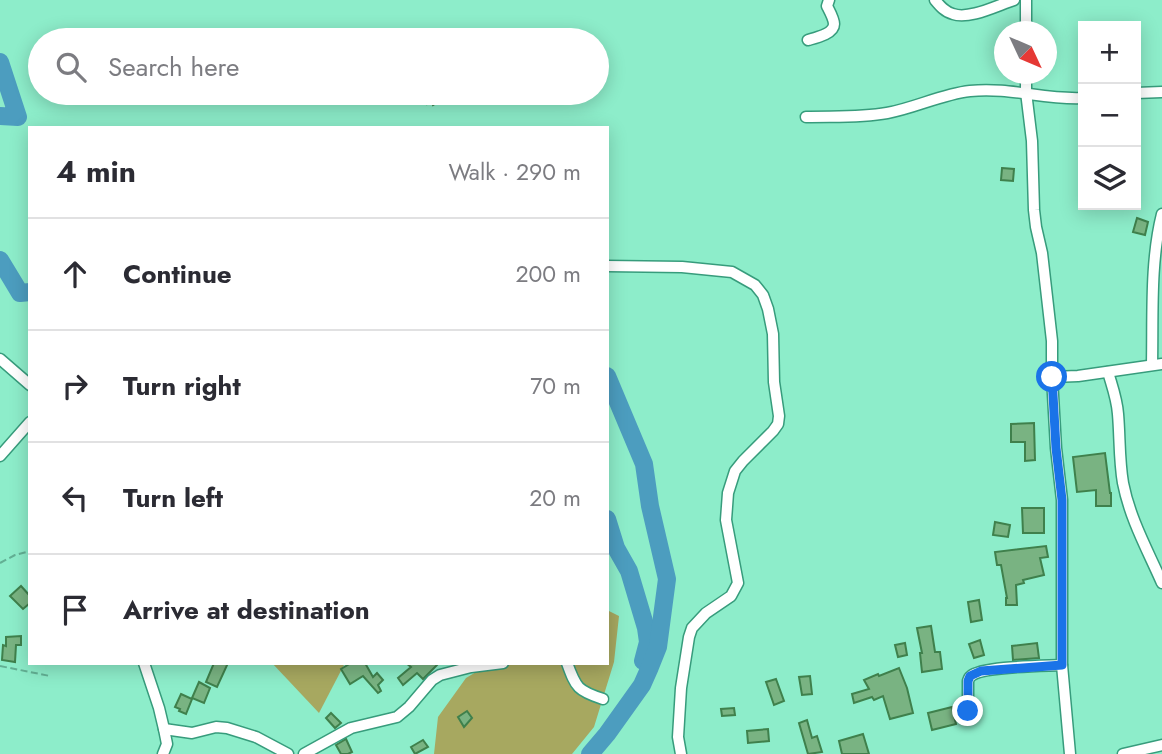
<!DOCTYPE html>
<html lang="en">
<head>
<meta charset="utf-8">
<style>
	body { margin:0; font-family:Jost,sans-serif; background:#f7f7f7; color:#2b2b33 }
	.controls { position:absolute; right:21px; top:21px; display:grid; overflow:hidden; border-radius:0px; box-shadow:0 4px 18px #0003 }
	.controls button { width:63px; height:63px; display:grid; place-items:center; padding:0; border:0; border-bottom:2px solid #e1e1e2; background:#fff; color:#2b2b33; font:35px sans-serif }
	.compass { position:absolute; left:994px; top:21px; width:63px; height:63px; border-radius:50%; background:#fff; box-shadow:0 4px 18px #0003; rotate:134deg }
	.stop { position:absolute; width:21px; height:21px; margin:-16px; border:5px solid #1a73e8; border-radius:50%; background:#fff }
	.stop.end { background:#1a73e8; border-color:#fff; box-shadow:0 2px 7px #0008 }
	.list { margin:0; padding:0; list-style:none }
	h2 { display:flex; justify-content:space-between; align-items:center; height:91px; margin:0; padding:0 28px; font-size:30px }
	h2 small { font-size:23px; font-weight:400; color:#7c7c81 }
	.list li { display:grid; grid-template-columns:46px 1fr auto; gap:21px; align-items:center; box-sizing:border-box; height:112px; padding:0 28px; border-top:2px solid #e1e1e2 }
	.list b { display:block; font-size:26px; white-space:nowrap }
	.list em { font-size:23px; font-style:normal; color:#7c7c81 }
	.icon { flex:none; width:38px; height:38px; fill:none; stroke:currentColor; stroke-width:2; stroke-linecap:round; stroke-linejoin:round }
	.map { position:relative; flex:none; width:1162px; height:754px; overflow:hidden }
	.search { position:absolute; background:#fff; box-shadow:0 4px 18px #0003; left:28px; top:28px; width:581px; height:77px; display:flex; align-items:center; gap:18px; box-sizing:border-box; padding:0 24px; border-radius:38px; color:#7c7c81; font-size:26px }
	.panel { position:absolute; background:#fff; box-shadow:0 4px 18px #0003; left:28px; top:126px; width:581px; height:539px; border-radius:0px }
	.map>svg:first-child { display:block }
</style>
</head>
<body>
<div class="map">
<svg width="1162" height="754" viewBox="0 0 1162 754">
	<rect width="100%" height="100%" fill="#8dedca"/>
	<g fill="#a7a860">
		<path d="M607,610l12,6 -5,46 -20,65 -22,27h-138l4,-37 28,-39 25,-15h116z"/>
		<path d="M272,663h73l-26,50z"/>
	</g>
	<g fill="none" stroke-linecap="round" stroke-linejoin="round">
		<g stroke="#4c9dbf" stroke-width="18">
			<path d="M0,62l18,55 -18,-1"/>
			<path d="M0,260l20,33 10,-1"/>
			<path d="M607,519l9,29 13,23 17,57 2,14 -5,19"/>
			<path d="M590,754l17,-20 35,-49 8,-18 8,-20 9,-68 -17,-73 -6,-42 -37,-88"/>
		</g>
	</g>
	<g fill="#79b382" stroke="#3f804c" stroke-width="2">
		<path d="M421,93h24l-3,2 2,3 -11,7 -2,-4 -4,3z"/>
		<path d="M1002,168l12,1 -1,12 -12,-1z"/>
		<path d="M1137,218l11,4 -3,13 -12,-3z"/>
		<path d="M1034,423l1,37 -10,1v-19h-14v-18z"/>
		<path d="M1105,453l5,40h1v13h-15v-16l-19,2 -4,-35z"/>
		<path d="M1022,508h22v25h-21z"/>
		<path d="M995,522l15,3 -2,12 -15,-2z"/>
		<path d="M1046,546l2,11 -8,1 4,17 -21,5 1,3 -8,2 1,20h-11v-7h1l-6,-33h-4l-2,-13z"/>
		<path d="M21,586l9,10v7l-7,6 -13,-13z"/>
		<path d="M979,600l3,20 -11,2 -3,-20z"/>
		<path d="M931,626l4,26h5l2,17 -20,3 -2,-19h2l-5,-25z"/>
		<path d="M21,636v9h-5l-1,17 -13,-2 1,-15 3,1v-9z"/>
		<path d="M980,640l4,15 -10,3 -5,-14z"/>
		<path d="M905,643l2,12 -9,2 -3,-12z"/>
		<path d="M1037,643l2,15 -26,2 -1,-14z"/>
		<path d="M214,663h14l-11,24 -11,-5z"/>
		<path d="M351,663h14l8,14 4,-4 6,7 -5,5 3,6 -3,2 -15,-17 -13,8 -9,-15z"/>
		<path d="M406,663h33l-16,16 -6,-6 -14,12 -5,-7 13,-11z"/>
		<path d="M899,668l8,20 6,25 -23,6 -7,-23 -9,4 -2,-3 -18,6 -2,-9 17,-5 -5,-9 14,-6 1,2z"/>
		<path d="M810,676l2,18 -10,1 -3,-18z"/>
		<path d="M776,679l8,22 -10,4 -8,-23z"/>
		<path d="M199,682l11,6 -6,15 -12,-5z"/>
		<path d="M181,694l11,5 -6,15 -7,-3 1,-2 -5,-2z"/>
		<path d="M952,707l4,17 -24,6 -4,-17z"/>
		<path d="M734,708l1,7 -13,1 -1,-7z"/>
		<path d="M467,711l5,7 -8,9 -6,-10z"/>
		<path d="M331,713l10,10 -6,5 -9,-10z"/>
		<path d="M807,720l5,18 5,-2 5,16 -14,2 -9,-31z"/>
		<path d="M768,729l1,12 -21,2 -1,-12z"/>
		<path d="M863,734l6,20h-27l-3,-13z"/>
		<path d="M346,739l6,13 -4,2h-7l-5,-9z"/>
		<path d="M423,740l5,7 -13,7 -4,-7z"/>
	</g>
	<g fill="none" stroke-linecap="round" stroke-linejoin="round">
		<g stroke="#379c7c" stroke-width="13">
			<g id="minor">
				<path d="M935,0c5,6 10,12 18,14 16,6 45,-9 61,-14"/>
				<path d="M1026,0v32"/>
				<path d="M808,40c7,-2 26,-6 26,-16 0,-5 -5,-14 -7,-18l2,-6"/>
				<path d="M1026,74v18l6,49 2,69 2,17 6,26 10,88v36l4,71 6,52v165l8,89"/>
				<path d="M1136,93l26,-1"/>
				<path d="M806,117c26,-1 54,1 81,-4 28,-5 55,-19 83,-22 41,-4 74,9 113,7"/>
				<path d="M607,266l75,1 50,5 23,13 8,10 5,14 5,25 1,48 5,34 -1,8 -5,7 -30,30 -8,10 -7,22 -2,27 12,63 -7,13 -25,17 -14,15 -3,9 -8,51 -3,49 3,17"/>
				<path d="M0,359l30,26"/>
				<path d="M1152,364c1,-49 -2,-102 10,-150"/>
				<path d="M1108,372c4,14 9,27 10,42 2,23 1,46 5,69 7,36 25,68 39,100"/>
				<path d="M1052,377l26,-1 84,-12"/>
				<path d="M0,456l30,-34"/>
				<path d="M144,663l15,45 5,21 3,15 -4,10"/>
				<path d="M567,663c9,25 11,28 36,36"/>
				<path d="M968,711v-30c1,-2 1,-4 3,-5 11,-10 74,-10 91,-11"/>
				<path d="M164,729l28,4 24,-6 11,1 29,9 32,17"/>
				<path d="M304,754l47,-26 46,-11 12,-10 23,-27 8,-5 31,-8 32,-4"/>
				<path d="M1123,754l39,-9"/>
			</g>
		</g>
		<g stroke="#63b094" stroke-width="2" stroke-dasharray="7 3.5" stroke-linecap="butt">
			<path d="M0,563l15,-8 15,-4"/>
			<path d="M0,666l50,10"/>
		</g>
		<use href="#minor" stroke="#fff" stroke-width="10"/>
	</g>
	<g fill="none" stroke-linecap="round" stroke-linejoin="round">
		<path stroke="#1a73e8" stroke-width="9" d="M968,711v-30l2,-5 11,-5 81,-6v-165l-6,-52 -4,-71"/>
	</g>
</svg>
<div class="controls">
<button>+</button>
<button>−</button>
<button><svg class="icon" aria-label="layers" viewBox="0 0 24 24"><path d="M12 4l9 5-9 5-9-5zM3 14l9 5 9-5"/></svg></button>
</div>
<svg class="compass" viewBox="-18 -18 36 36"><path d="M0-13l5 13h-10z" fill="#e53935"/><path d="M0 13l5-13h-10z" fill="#7c7c81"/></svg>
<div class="stop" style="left:1052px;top:377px"></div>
<div class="stop end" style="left:968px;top:711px"></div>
<div class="search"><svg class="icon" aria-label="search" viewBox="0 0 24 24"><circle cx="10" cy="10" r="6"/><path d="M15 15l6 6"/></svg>Search here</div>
<section class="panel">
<h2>4 min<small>Walk · 290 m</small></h2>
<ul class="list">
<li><svg class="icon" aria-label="ahead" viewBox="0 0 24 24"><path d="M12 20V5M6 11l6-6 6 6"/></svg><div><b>Continue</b></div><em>200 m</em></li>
<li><svg class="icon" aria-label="right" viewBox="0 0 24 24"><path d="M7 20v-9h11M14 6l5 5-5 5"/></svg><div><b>Turn right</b></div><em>70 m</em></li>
<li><svg class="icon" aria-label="left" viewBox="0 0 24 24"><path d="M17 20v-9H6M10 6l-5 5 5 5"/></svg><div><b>Turn left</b></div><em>20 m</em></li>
<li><svg class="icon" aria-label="arrive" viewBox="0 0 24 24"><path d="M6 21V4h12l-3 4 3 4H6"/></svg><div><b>Arrive at destination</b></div></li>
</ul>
</section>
</div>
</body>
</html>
